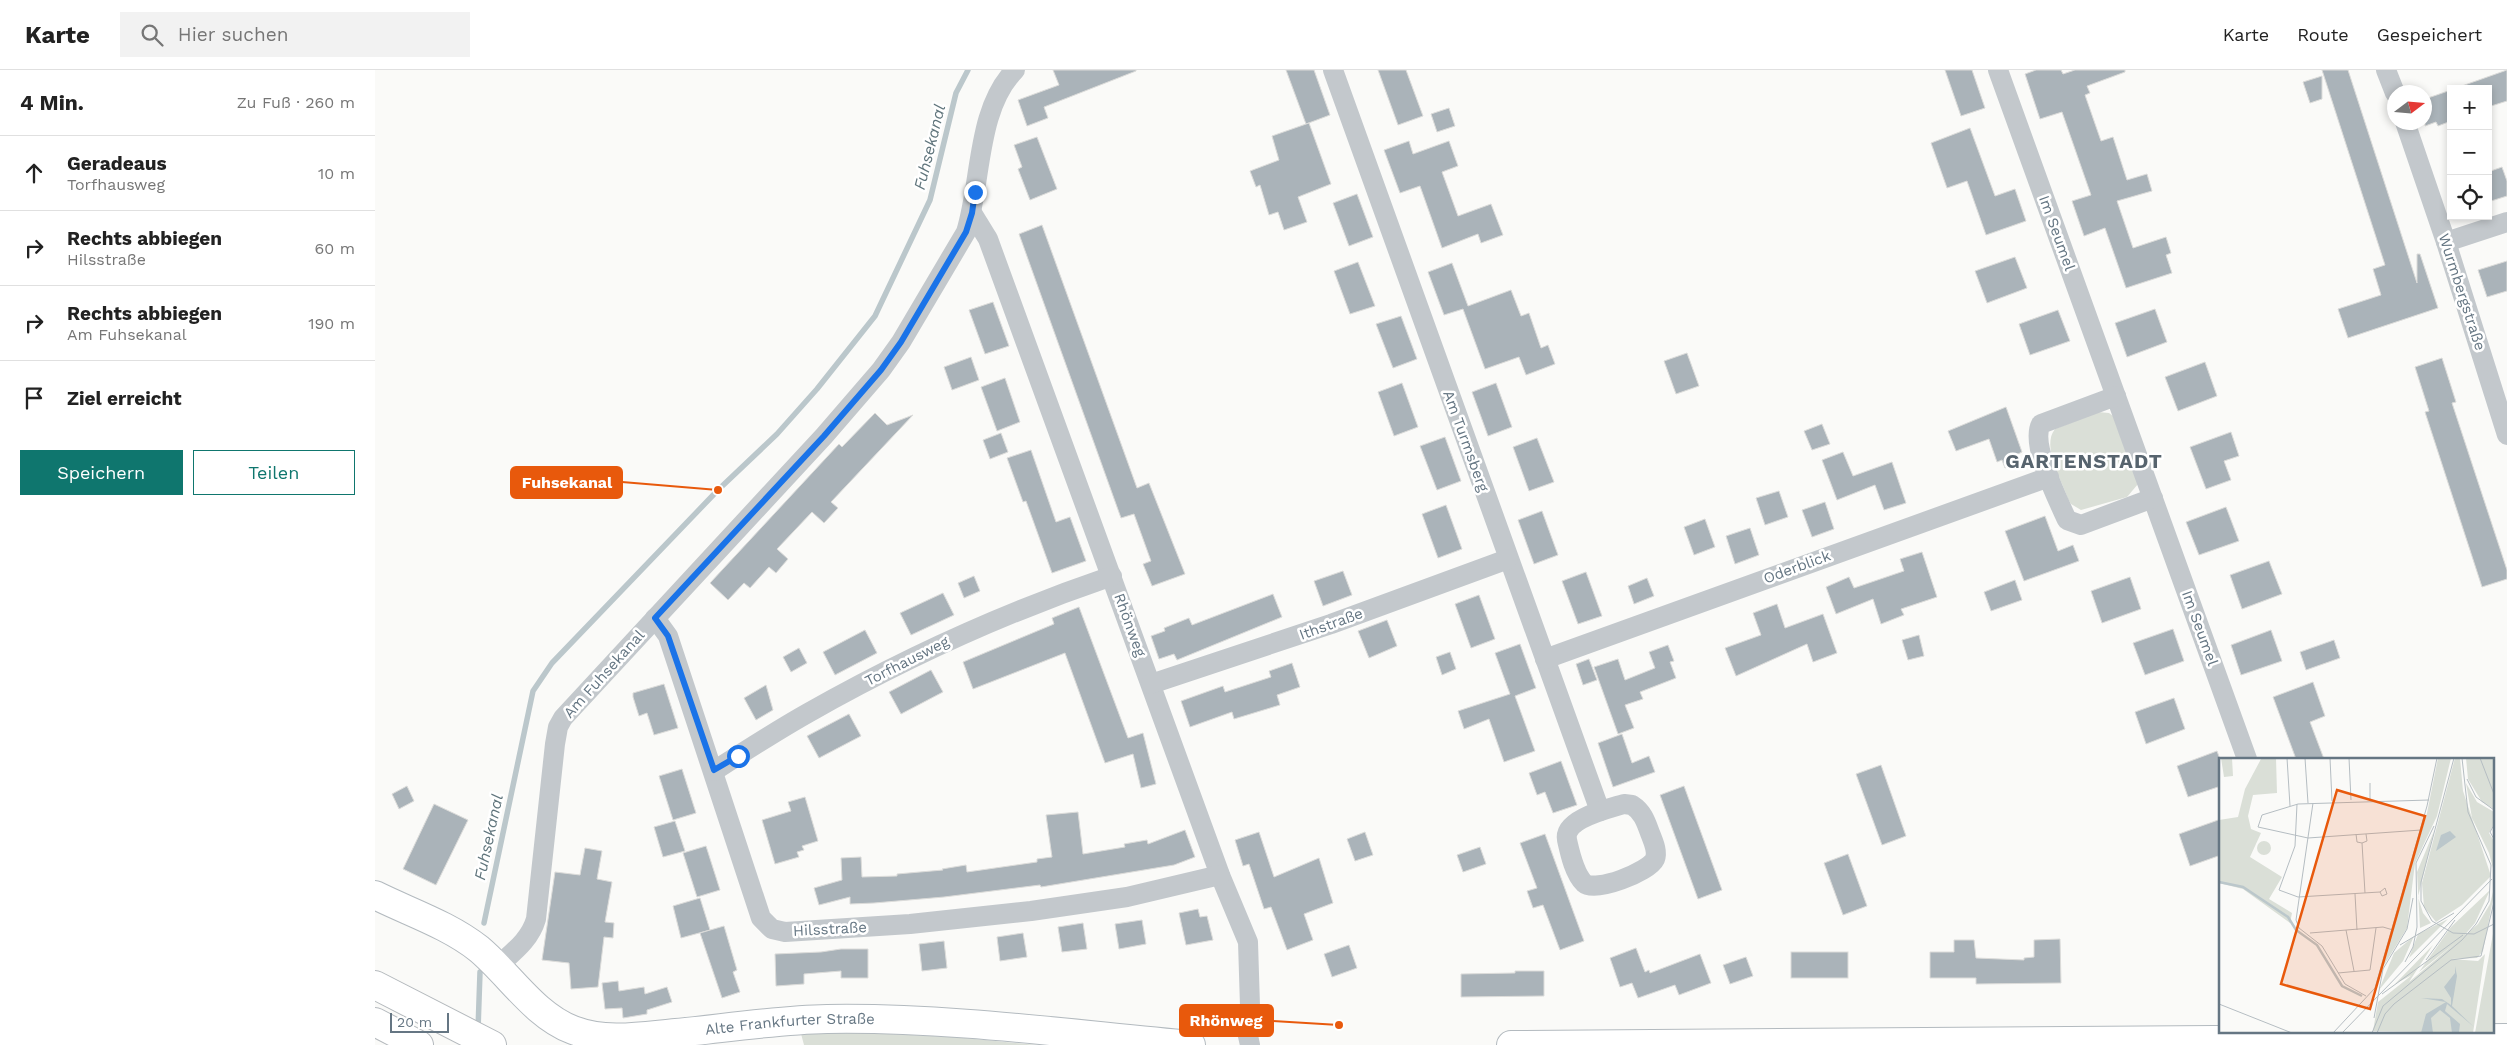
<!DOCTYPE html>
<html lang="de">
<head>
<meta charset="utf-8">
<style>
	body { margin:0; font-family:"Work Sans",sans-serif; background:#f2f2f2; color:#222 }
	.controls { position:absolute; right:15px; top:15px; display:grid; overflow:hidden; border-radius:0px; box-shadow:0 2px 8px #0003 }
	.controls button { width:45px; height:45px; display:grid; place-items:center; padding:0; border:0; border-bottom:1px solid #e0e0e0; background:#fff; color:#222; font:25px sans-serif }
	.compass { position:absolute; left:2012px; top:15px; width:45px; height:45px; border-radius:50%; background:#fff; box-shadow:0 2px 8px #0003; rotate:74deg }
	.scale { position:absolute; left:15px; bottom:12px; width:59px; box-sizing:border-box; padding-left:5px; border:2px solid #657683; border-top:0; font-size:14px; line-height:18px; white-space:nowrap; color:#657683; -webkit-text-stroke:4px #fff; paint-order:stroke }
	.stop { position:absolute; width:15px; height:15px; margin:-11px; border:4px solid #1a73e8; border-radius:50%; background:#fff }
	.stop.end { background:#1a73e8; border-color:#fff; box-shadow:0 1px 5px #0008 }
	.list { margin:0; padding:0; list-style:none }
	h2 { display:flex; justify-content:space-between; align-items:center; height:65px; margin:0; padding:0 20px; font-size:21px }
	h2 small { font-size:16px; font-weight:400; color:#767676 }
	.list li { display:grid; grid-template-columns:32px 1fr auto; gap:15px; align-items:center; box-sizing:border-box; height:75px; padding:0 20px; border-top:1px solid #e0e0e0 }
	.list b { display:block; font-size:19px; white-space:nowrap }
	.list p { margin:0; font-size:16px; white-space:nowrap; color:#767676 }
	.list em { font-size:16px; font-style:normal; color:#767676 }
	.actions { display:flex; gap:10px; padding:15px 20px }
	.actions a { flex:1; padding:11px 0; border:1px solid #0f766e; border-radius:0px; text-align:center; font-size:18px; color:#0f766e }
	.actions .main { background:#0f766e; color:#fff }
	.icon { flex:none; width:28px; height:28px; fill:none; stroke:currentColor; stroke-width:2; stroke-linecap:round; stroke-linejoin:round }
	.map { position:relative; flex:none; width:2132px; height:975px; overflow:hidden }
	header { display:flex; align-items:center; gap:30px; box-sizing:border-box; height:70px; padding:0 25px; background:#fff; border-bottom:1px solid #e0e0e0 }
	header strong { font-size:24px }
	nav { display:flex; gap:28px; margin-inline-start:auto; font-size:18px }
	.search { width:350px; height:45px; background:#f2f2f2; display:flex; align-items:center; gap:12px; box-sizing:border-box; padding:0 18px; border-radius:0px; color:#767676; font-size:19px }
	main { display:flex }
	aside { flex:1; background:#fff }
	.map>svg:first-child { display:block }
</style>
</head>
<body>
<header>
<strong>Karte</strong>
<div class="search"><svg class="icon" aria-label="search" viewBox="0 0 24 24"><circle cx="10" cy="10" r="6"/><path d="M15 15l6 6"/></svg>Hier suchen</div>
<nav><a>Karte</a><a>Route</a><a>Gespeichert</a></nav>
</header>
<main>
<aside>
<h2>4 Min.<small>Zu Fuß · 260 m</small></h2>
<ul class="list">
<li><svg class="icon" aria-label="ahead" viewBox="0 0 24 24"><path d="M12 20V5M6 11l6-6 6 6"/></svg><div><b>Geradeaus</b><p>Torfhausweg</p></div><em>10 m</em></li>
<li><svg class="icon" aria-label="right" viewBox="0 0 24 24"><path d="M7 20v-9h11M14 6l5 5-5 5"/></svg><div><b>Rechts abbiegen</b><p>Hilsstraße</p></div><em>60 m</em></li>
<li><svg class="icon" aria-label="right" viewBox="0 0 24 24"><path d="M7 20v-9h11M14 6l5 5-5 5"/></svg><div><b>Rechts abbiegen</b><p>Am Fuhsekanal</p></div><em>190 m</em></li>
<li><svg class="icon" aria-label="arrive" viewBox="0 0 24 24"><path d="M6 21V4h12l-3 4 3 4H6"/></svg><div><b>Ziel erreicht</b></div></li>
</ul>
<div class="actions"><a class="main">Speichern</a><a>Teilen</a></div>
</aside>
<div class="map">
<svg width="2132" height="975" viewBox="0 0 2132 975">
	<rect width="100%" height="100%" fill="#fafaf8"/>
	<g fill="#dadfd7">
		<path d="M1723,342l11,1 4,3 25,68 -11,13 -46,13 -10,-6 -3,-5c-6,-19 -27,-53 -13,-70z"/>
		<path d="M425,960l155,7 82,8h-233z"/>
	</g>
	<g fill="none" stroke-linecap="round" stroke-linejoin="round">
		<g stroke="#bbc7cb" stroke-width="5.5">
			<path d="M109,853l49,-232 19,-28 166,-173 59,-56 40,-45 58,-73 55,-116 26,-107 12,-23"/>
			<path d="M103,960l2,-58"/>
		</g>
	</g>
	<g fill="#aab3b9" stroke="#dcdcda">
		<path d="M678,0h83v1l-92,36 4,11 -21,8 -9,-26 41,-15z"/>
		<path d="M911,0h28l16,45 -24,9z"/>
		<path d="M1003,0h28l17,46 -25,9z"/>
		<path d="M1570,0h27l13,38 -24,8z"/>
		<path d="M1661,0h25l2,4 12,-4h50v2l-38,14 3,7 -5,2 16,46 12,-4 14,43 20,-6 5,17 -35,10 16,47 33,-11 5,16 -5,2 6,18 -46,15 -21,-60 -21,8 -12,-35 19,-6 -29,-83 -22,7 -15,-45z"/>
		<path d="M1947,0h26l69,213v-29h3l18,54 -90,30 -10,-29 43,-14 -8,-26 12,-4z"/>
		<path d="M2132,0v31l-19,6v-18h-29v-2z"/>
		<path d="M1947,6v23l-12,4 -7,-21z"/>
		<path d="M2076,20v31l-13,5 -2,-4 -11,4v-27z"/>
		<path d="M1074,38l6,18 -18,6 -6,-18z"/>
		<path d="M934,53l22,61 -33,13 9,25 -23,8 -6,-18 -9,3 -9,-30 -4,2 -6,-16 29,-11 -7,-24z"/>
		<path d="M1595,58l25,68 20,-7 11,32 -40,14 -19,-54 -20,7 -16,-45z"/>
		<path d="M662,67l20,52 -27,11 -12,-31 4,-2 -8,-22z"/>
		<path d="M1034,71l4,13 36,-13 9,25 -16,6 16,44 33,-12 12,31 -22,8 -3,-9 -36,14 -22,-62 -20,7 -16,-43z"/>
		<path d="M2127,97l5,14v15l-19,6v-30z"/>
		<path d="M982,124l16,43 -24,9 -16,-43z"/>
		<path d="M667,155l95,263 12,-5 36,91 -33,12 -9,-22 8,-3 -17,-47 -13,4 -102,-284z"/>
		<path d="M1640,187l12,31 -40,15 -12,-32z"/>
		<path d="M2132,191v30l-20,6 -9,-27z"/>
		<path d="M983,192l17,44 -25,8 -16,-43z"/>
		<path d="M1077,193l16,43 43,-16 10,26 8,-3 12,35 7,-3 7,19 -29,11 -7,-18 -34,12 -22,-60 -19,6 -16,-43z"/>
		<path d="M618,232l16,44 -24,8 -16,-44z"/>
		<path d="M1780,239l12,33 -40,15 -12,-34z"/>
		<path d="M1683,240l12,31 -40,14 -11,-31z"/>
		<path d="M1026,246l16,43 -24,9 -17,-44z"/>
		<path d="M1312,283l12,33 -23,8 -12,-33z"/>
		<path d="M596,287l8,23 -27,10 -8,-23z"/>
		<path d="M2067,288l14,44 -4,1 55,167v9l-25,8 -57,-175 4,-1 -14,-44z"/>
		<path d="M1830,292l12,34 -39,15 -13,-34z"/>
		<path d="M630,308l15,44 -23,9 -16,-44z"/>
		<path d="M1027,313l16,44 -24,9 -16,-44z"/>
		<path d="M1121,313l16,44 -24,9 -16,-44z"/>
		<path d="M1631,337l16,45 -4,2 3,8 -16,6 -3,-8 -5,2 -8,-23 -33,12 -8,-20z"/>
		<path d="M500,343l12,12 26,-10 -82,87 7,6 -14,15 -12,-11 -35,37 11,10 -12,14 -7,-6 -19,21 -6,-5 -16,17 -18,-17 129,-139 3,3z"/>
		<path d="M1447,354l8,20 -18,6 -8,-19z"/>
		<path d="M1856,362l8,24 -15,5 7,19 -25,9 -16,-42z"/>
		<path d="M626,363l7,19 -18,7 -7,-19z"/>
		<path d="M1070,367l16,44 -24,9 -17,-44z"/>
		<path d="M1162,368l17,44 -25,9 -16,-44z"/>
		<path d="M656,380l25,72 14,-5 16,44 -34,12 -26,-72 -3,1 -16,-44z"/>
		<path d="M1468,382l10,24 39,-14 14,41 -22,7 -9,-25 -38,15 -15,-40z"/>
		<path d="M1404,421l9,26 -23,8 -9,-27z"/>
		<path d="M1450,432l9,27 -22,8 -10,-27z"/>
		<path d="M1071,435l16,44 -24,9 -16,-44z"/>
		<path d="M1851,437l13,34 -40,14 -13,-33z"/>
		<path d="M1167,441l16,44 -24,9 -16,-44z"/>
		<path d="M1670,446l13,35 15,-6 6,16 -55,20 -19,-50z"/>
		<path d="M1330,449l10,28 -21,8 -10,-28z"/>
		<path d="M1375,458l9,27 -24,9 -9,-28z"/>
		<path d="M1547,482l15,45 -36,12 3,6 -23,9 -8,-25 -37,15 -10,-27 23,-10 5,11 50,-17 -4,-12z"/>
		<path d="M1894,491l13,33 -40,15 -12,-34z"/>
		<path d="M968,501l9,24 -29,11 -9,-25z"/>
		<path d="M1211,502l16,44 -24,8 -16,-43z"/>
		<path d="M599,506l6,15 -16,7 -6,-15z"/>
		<path d="M1755,507l11,32 -39,14 -11,-32z"/>
		<path d="M1272,508l7,18 -20,8 -6,-18z"/>
		<path d="M1640,510l7,20 -31,11 -7,-19z"/>
		<path d="M568,523l11,22 -43,20 -11,-22z"/>
		<path d="M898,524l9,23 -105,43 -3,-6 -15,5 -8,-23 14,-5 -1,-3 25,-10 3,7z"/>
		<path d="M1104,525l16,44 -24,9 -16,-44z"/>
		<path d="M1402,534l8,24 38,-14 14,39 -24,9 -6,-18 -71,32 -11,-28 36,-13 -8,-22z"/>
		<path d="M704,537l49,131 15,-5 13,51 -15,4 -8,-34 -28,9 -40,-110 -92,36 -10,-27 91,-38 -2,-6z"/>
		<path d="M1012,550l10,26 -28,12 -11,-27z"/>
		<path d="M1798,559l11,32 -39,14 -12,-32z"/>
		<path d="M490,560l12,23 -42,22 -12,-23z"/>
		<path d="M1896,560l11,31 -41,14 -10,-30z"/>
		<path d="M1544,565l5,21 -16,4 -6,-20z"/>
		<path d="M1959,570l6,18 -34,12 -6,-18z"/>
		<path d="M1145,574l16,44 -21,8 20,55 -31,11 -15,-43 -25,10 -6,-18 52,-17 -15,-41z"/>
		<path d="M1293,575l6,16 -4,1 6,16 -36,14 3,7 -18,6 9,23 -16,6 -24,-67 24,-8 7,21 30,-12 -6,-16z"/>
		<path d="M424,578l8,15 -16,9 -8,-15z"/>
		<path d="M1075,582l6,17 -14,6 -6,-18z"/>
		<path d="M1214,589l8,21 -14,5 -7,-21z"/>
		<path d="M917,593l8,24 -23,8 3,10 -46,14 -2,-7 -42,15 -9,-26 42,-15 2,6 46,-15 -2,-6z"/>
		<path d="M556,600l12,22 -42,22 -12,-22z"/>
		<path d="M1938,612l12,34 -15,6 14,37h-28l-23,-62z"/>
		<path d="M289,614l14,44 -24,7 -7,-22 -8,3 -6,-19v-4z"/>
		<path d="M391,615l7,25 -17,10 -12,-22z"/>
		<path d="M1799,628l11,31 -39,15 -11,-32z"/>
		<path d="M474,644l12,22 -42,22 -12,-22z"/>
		<path d="M1247,664l10,29 17,-7 6,16 -42,15 -15,-44z"/>
		<path d="M1842,681l4,11v24l-33,11 -11,-31z"/>
		<path d="M1186,691l16,44 -24,8 -8,-21 -8,3 -8,-22z"/>
		<path d="M1506,695l25,71 -24,9 -26,-71z"/>
		<path d="M307,699l14,44 -23,7 -14,-44z"/>
		<path d="M32,716l7,15 -15,8 -7,-15z"/>
		<path d="M1309,716l38,104 -24,9 -38,-104z"/>
		<path d="M430,727l13,44 -16,5 2,4 -7,2 2,5 -24,7 -13,-44 29,-9 -3,-9z"/>
		<path d="M59,734l34,16 -32,65 -33,-16z"/>
		<path d="M703,742l5,42 42,-7 -1,-3 23,-4 1,4 37,-14 10,27 -21,8 -133,22 -1,-2 -96,12 -70,6 -24,1v-7l-31,8 -5,-17 28,-8 -1,-22 20,-1 1,20 35,-1v-2l46,-4 -1,-1 24,-4 1,7 70,-10v-3l15,-2 -6,-42z"/>
		<path d="M1846,749v36l-31,11 -11,-32z"/>
		<path d="M300,751l10,30 -22,6 -9,-30z"/>
		<path d="M884,762l15,45 45,-19 14,45 -29,11 9,26 -26,10 -16,-43 -7,2 -15,-45 -6,2 -8,-26z"/>
		<path d="M990,762l8,23 -18,6 -8,-22z"/>
		<path d="M1170,764l39,107 -24,9 -17,-45 -10,3 -6,-17 10,-3 -17,-45z"/>
		<path d="M331,776l14,44 -23,7 -14,-44z"/>
		<path d="M1105,777l6,17 -23,8 -6,-17z"/>
		<path d="M210,778l17,3 -5,28 15,3 -7,40 9,1 -1,15 -9,-1 -6,50 -27,2 -2,-26 -27,-3 13,-88 25,3z"/>
		<path d="M1473,784l19,52 -24,9 -19,-52z"/>
		<path d="M325,828l10,32 -29,8 -8,-32z"/>
		<path d="M823,839l2,8 7,-1 6,24 -27,5 -7,-32z"/>
		<path d="M767,850l4,24 -27,5 -4,-25z"/>
		<path d="M708,853l4,26 -25,3 -4,-25z"/>
		<path d="M349,856l13,44 -4,2 7,20 -18,6 -22,-65z"/>
		<path d="M648,863l4,24 -27,4 -3,-24z"/>
		<path d="M1685,869l1,44 -85,1v-6h-46v-26h24v-12h20l2,18 48,2v-2l10,-1v-17z"/>
		<path d="M569,871l3,27 -25,3 -3,-27z"/>
		<path d="M974,875l8,23 -25,9 -8,-23z"/>
		<path d="M1261,878l9,24 4,-2 1,3 50,-19 11,29 -32,12 -4,-10 -37,13 -6,-15 -12,4 -10,-29z"/>
		<path d="M466,879h27v29h-27v-7l-37,3v10l-28,2 -1,-32 46,-2z"/>
		<rect x="1416" y="882" width="57" height="26"/>
		<path d="M1371,887l7,19 -23,8 -7,-19z"/>
		<path d="M1140,901h29v25l-83,1v-23l54,-1z"/>
		<path d="M243,911l1,10 25,-4 1,7 22,-7 5,15 -25,8v4l-24,4 -1,-10 -17,1 -3,-26z"/>
	</g>
	<g fill="none" stroke-linecap="round" stroke-linejoin="round">
		<g stroke="#b3babf" stroke-width="30">
			<g id="secondary">
				<path id="s1" d="M0,825c34,17 74,30 104,54 31,26 55,66 94,81 34,13 69,6 103,3 50,-5 101,-13 151,-14 122,-2 243,15 364,26"/>
				<path d="M1136,975l996,-7"/>
			</g>
		</g>
		<g stroke="#b4b9bd" stroke-width="30">
			<g id="highway">
				<path d="M0,915l117,60"/>
				<path d="M0,952l44,23"/>
			</g>
		</g>
		<g stroke="#c3c8cc" stroke-width="20">
			<path d="M958,0l267,741"/>
			<path d="M1623,0l249,689"/>
			<path d="M2011,0l9,23"/>
			<path d="M2030,52l41,120 61,193"/>
			<path d="M597,143l16,26 232,636 28,67 2,64 -4,21 4,18"/>
			<path d="M2071,172l61,-20"/>
			<path d="M1741,326l-75,28c-11,20 17,76 26,96l14,5 72,-27"/>
			<path d="M280,548l13,18 93,282 11,11 13,3 125,-8 121,-13 96,-14 93,-22"/>
			<path d="M1170,589l504,-182"/>
			<path d="M776,614l180,-60 177,-65"/>
			<path d="M339,701c31,-20 62,-40 94,-58 97,-55 198,-101 304,-137"/>
			<path d="M1249,734l8,1c11,7 14,17 18,28 3,8 8,18 5,26 -6,13 -60,34 -71,24 -10,-10 -14,-30 -17,-43 -4,-21 41,-31 57,-36z"/>
			<path d="M123,896c15,-14 32,-26 38,-47l19,-175 3,-17 5,-9 261,-282 57,-66 20,-28 65,-110c16,-51 10,-122 49,-162"/>
		</g>
		<use href="#secondary" stroke="#fff" stroke-width="28"/>
		<use href="#highway" stroke="#fff" stroke-width="28"/>
	</g>
	<g fill="none" stroke-linecap="round" stroke-linejoin="round">
		<path stroke="#1a73e8" stroke-width="6" d="M363,686l-24,14 -46,-134 -13,-18 169,-182 57,-66 20,-28 65,-110 6,-19 3,-21"/>
	</g>
	<g text-anchor="middle" stroke-width="5" stroke-linejoin="round" paint-order="stroke">
		<g font-size="15" fill="#657683" stroke="#fff">
			<text transform="translate(1682 163) rotate(70)" y="5">Im Seumel</text>
			<text transform="translate(2087 222) rotate(72)" y="5">Wurmbergstraße</text>
			<text transform="translate(1091 371) rotate(70)" y="5">Am Turmsberg</text>
			<text transform="translate(1422 497) rotate(-20)" y="5">Oderblick</text>
			<text transform="translate(956 554) rotate(-20)" y="5">Ithstraße</text>
			<text transform="translate(755 555) rotate(70)" y="5">Rhönweg</text>
			<text transform="translate(1825 558) rotate(70)" y="5">Im Seumel</text>
			<text transform="translate(532 591) rotate(-27)" y="5">Torfhausweg</text>
			<text transform="translate(229 604) rotate(-48)" y="5">Am Fuhsekanal</text>
			<text transform="translate(455 859) rotate(-3)" y="5">Hilsstraße</text>
			<text dy="5" stroke="none"><textPath href="#s1" startOffset="461">Alte Frankfurter Straße</textPath></text>
		</g>
		<g font-size="16" font-style="italic" fill="#60757c" stroke="#fff">
			<text transform="translate(554 77) rotate(-76)" y="6">Fuhsekanal</text>
			<text transform="translate(113 767) rotate(-78)" y="6">Fuhsekanal</text>
		</g>
		<g font-size="20" font-weight="bold" letter-spacing="1" fill="#57646e" stroke="#fff">
			<text x="1709" y="398">GARTENSTADT</text>
		</g>
	</g>
	<g transform="translate(1844 688)">
		<rect width="275" height="275" fill="#fafaf8"/>
		<path d="M2,0h11l1,18 -9,1zM57,0l1,35 -24,2 -5,21 3,13 10,4 -11,24 32,20 -13,22 23,14 -2,10 -47,-34 -24,-6v-63l19,-3 7,-28 16,-30zM219,0h13l-14,58 -22,47 -8,65 -26,42 46,-157zM236,0h5l3,33 28,85 -29,29 -26,17 -12,-15 -2,-24zM247,0h28v51l-12,-7 -14,-23zM247,25l11,19 17,10v12l-5,9 5,8v31l-5,-19 -17,-35zM215,73l-16,66 5,16 8,10 -11,5 -3,-56zM38 90a7 7 0 1 1 14 0a7 7 0 1 1-14 0ZM275,130l-1,11 -10,52 -6,7 -26,1 27,2 7,-7 -12,79 -100,-2 5,-29 34,-27 -17,9 38,-39 -24,37 69,-58 12,-20zM271,132l-15,33 -12,14 -44,35 32,-45zM229,161l-39,39 9,-24zM275,170v105h-19zM195,178l-11,25 -24,29 15,-37z" fill="#dadfd7"/>
		<path d="M231,73l6,6 -20,14 5,-16zM236,208l2,10 -5,30 22,21 -27,-23 -2,7 15,13 -1,8 -7,1 -2,-15 -10,-8 -9,8 2,15h-12l5,-19 20,-12 -25,-4 21,1 9,6v-7l-7,-11 11,-14z" fill="#bbc7cb"/>
		<path fill="none" stroke="#bbc7cb" stroke-width="2.5" d="M0,124l24,5 45,30 8,13 21,15 25,41 20,10"/>
		<path fill="none" stroke="#b5bdc2" stroke-width="1" d="M68,0l3,48M86,0l3,45M111,0l2,43M130,0l2,42M235,0l-33,124v19l11,20 21,12 21,1 20,-10M261,0l14,36M248,21l9,18 18,13M151,25v17M94,45l-17,117 3,8 23,18 23,38 21,12M78,46l-2,42 -16,44 19,7 82,-5 5,-4 2,6 -5,2 -2,-4M275,67l-4,7 4,7M202,72l-113,8 -50,-11 4,-12 36,-11 131,-4M137,76l1,8 5,1 5,-2 -1,-7M143,85l3,50M136,136l2,36M127,172l8,41M91,175l73,-6 10,3M181,187l54,-32M207,202l29,-40M186,204l8,-15 4,-20 -1,-64 18,-37M119,215l32,-3 6,-42M163,236l81,-59M0,246l73,29M155,260l9,-49 24,-40 6,-31M114,275l42,-45 52,-182 10,-48M123,275l150,-154M153,275l11,-27 79,-66 14,-16 13,-23 2,-36 -23,-53 -6,-54M158,275l8,-19 9,-10 57,-44 30,-4 13,-54"/>
		<path fill="#e8590c" fill-opacity="0.15" stroke="#e8590c" stroke-width="2.5" d="M118,32l88,26 -55,193 -89,-25z"/>
		<rect width="275" height="275" fill="none" stroke="#657683" stroke-width="2.5"/>
	</g>
	<path fill="none" stroke="#e8590c" stroke-width="2" d="M343 420L247 412M964 955L898 951"/>
	<g fill="#e8590c" stroke="#fff" stroke-width="2">
		<circle cx="343" cy="420" r="5"/>
		<circle cx="964" cy="955" r="5"/>
	</g>
	<g fill="#e8590c" stroke="#e8590c" stroke-width="2">
		<rect x="136" y="397" width="111" height="31" rx="5"/>
		<rect x="805" y="935" width="93" height="31" rx="5"/>
	</g>
	<g font-size="16" text-anchor="middle" font-weight="bold" fill="#fff">
		<text x="192" y="418">Fuhsekanal</text>
		<text x="851" y="956">Rhönweg</text>
	</g>
</svg>
<div class="controls">
<button>+</button>
<button>−</button>
<button><svg class="icon" aria-label="locate" viewBox="0 0 24 24"><circle cx="12" cy="12" r="6"/><path d="M12 2v4M12 18v4M2 12h4M18 12h4"/></svg></button>
</div>
<svg class="compass" viewBox="-18 -18 36 36"><path d="M0-13l5 13h-10z" fill="#e53935"/><path d="M0 13l5-13h-10z" fill="#767676"/></svg>
<div class="scale">20 m</div>
<div class="stop" style="left:363px;top:686px"></div>
<div class="stop end" style="left:600px;top:122px"></div>
</div>
</main>
</body>
</html>
